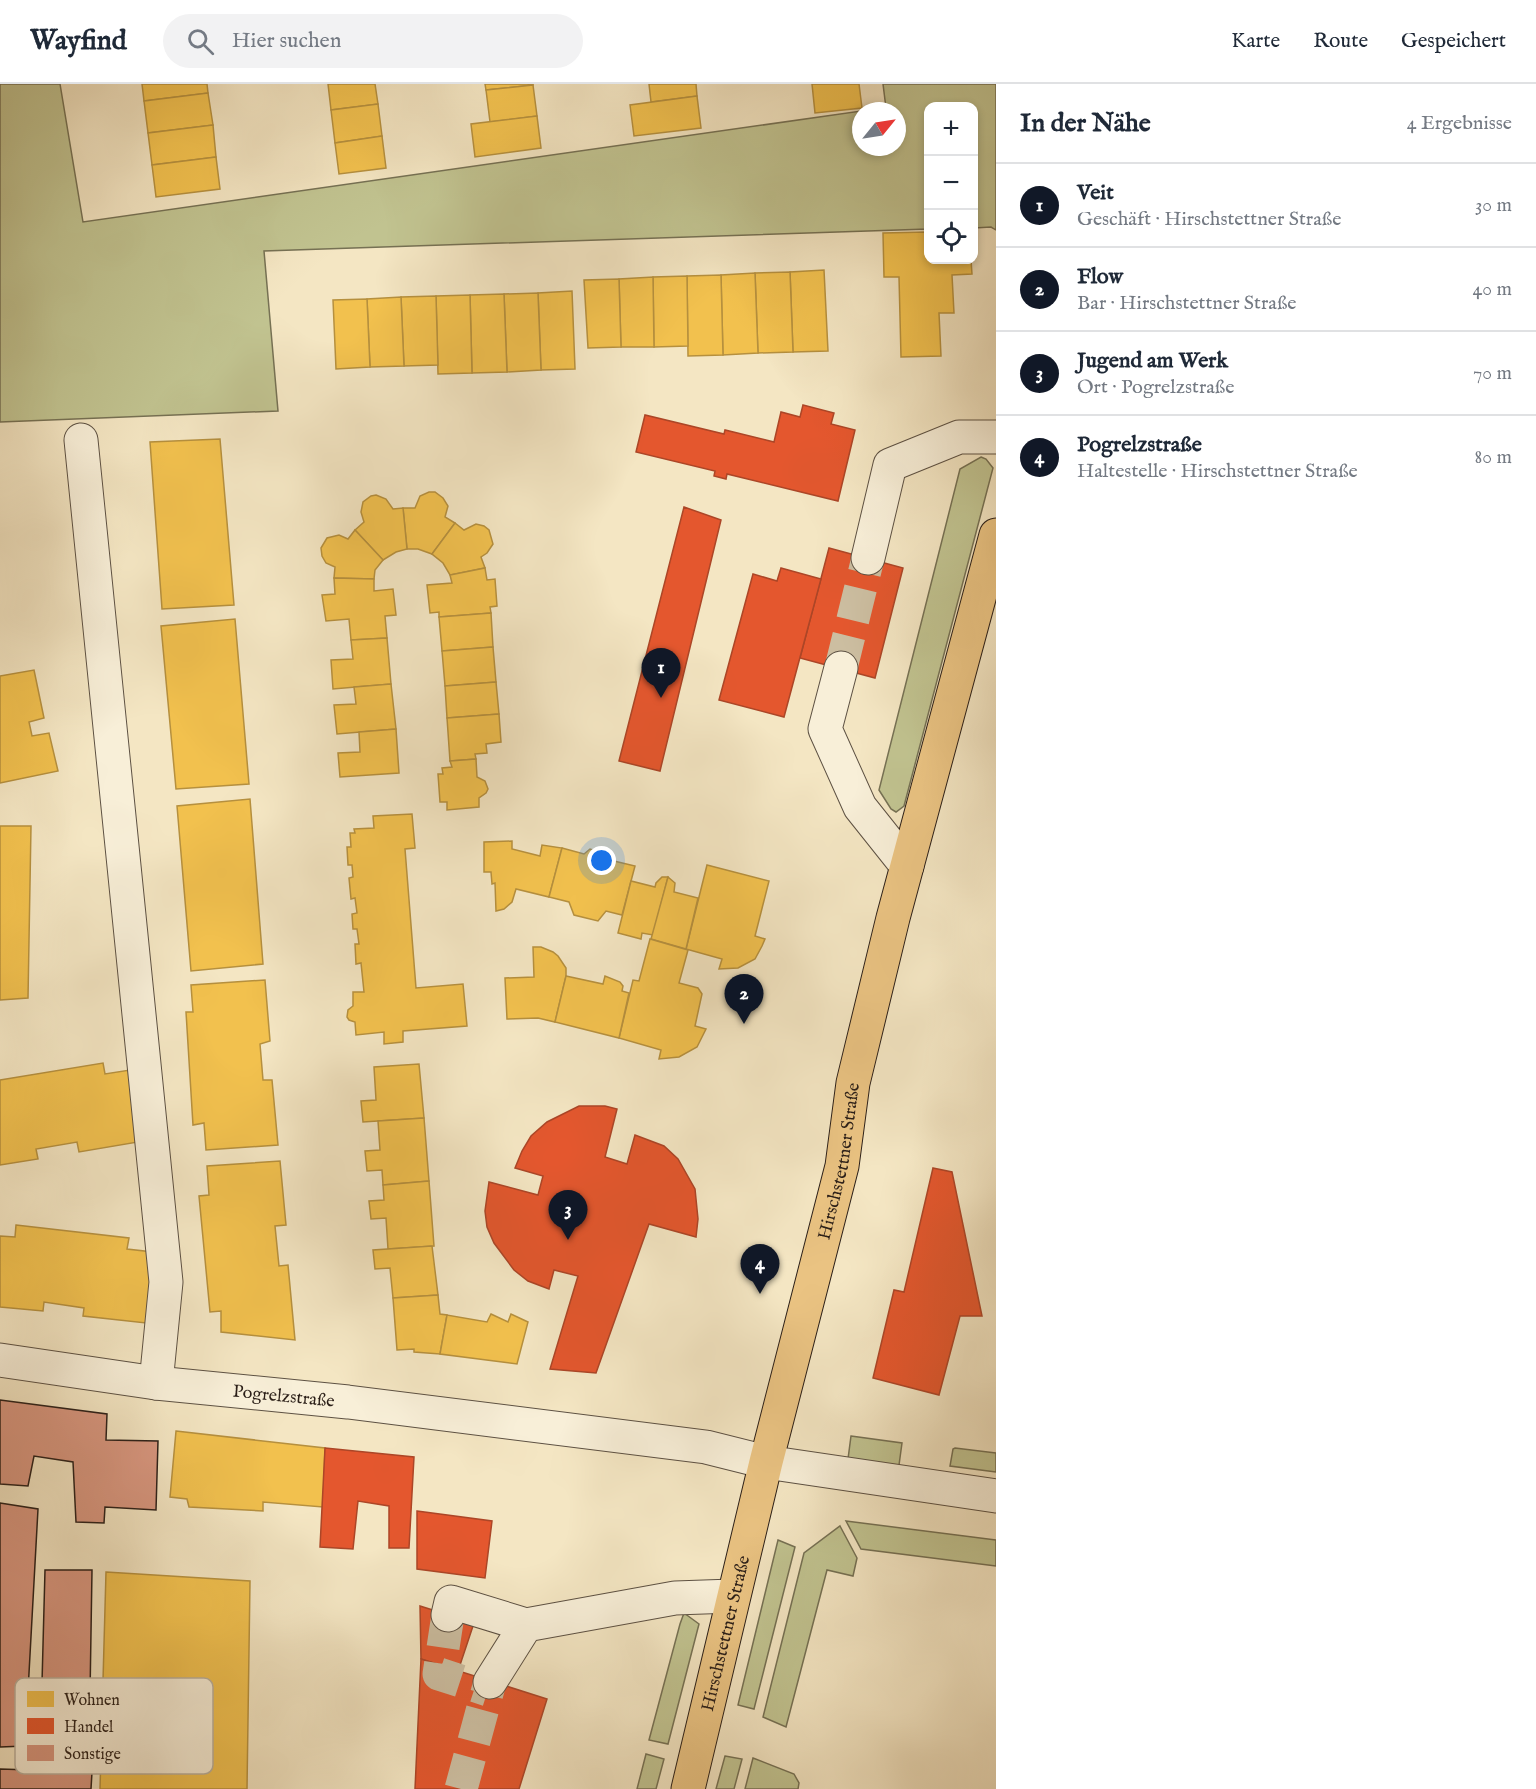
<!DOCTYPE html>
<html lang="de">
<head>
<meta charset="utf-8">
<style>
	body { margin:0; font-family:"IM FELL English",serif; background:#f2f2f3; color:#1f2937 }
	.controls { position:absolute; right:18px; top:18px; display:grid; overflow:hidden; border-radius:12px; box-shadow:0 3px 9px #0003 }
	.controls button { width:54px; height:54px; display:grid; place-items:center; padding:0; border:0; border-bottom:2px solid #e0e1e3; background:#fff; color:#1f2937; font:30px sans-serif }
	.compass { position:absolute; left:852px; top:18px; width:54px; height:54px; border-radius:50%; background:#fff; box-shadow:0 3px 9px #0003; rotate:60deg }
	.you { position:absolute; left:602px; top:777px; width:21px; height:21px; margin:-15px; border:4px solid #fff; border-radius:50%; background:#1a73e8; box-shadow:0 0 0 9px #1a73e833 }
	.badge { display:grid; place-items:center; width:39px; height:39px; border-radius:50%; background:#111827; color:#fff; font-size:20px; font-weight:700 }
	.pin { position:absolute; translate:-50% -50px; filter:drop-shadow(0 2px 3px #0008) }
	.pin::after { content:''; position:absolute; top:32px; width:21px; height:18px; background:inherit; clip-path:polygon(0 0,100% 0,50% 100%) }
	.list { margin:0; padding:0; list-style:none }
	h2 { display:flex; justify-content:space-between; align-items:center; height:78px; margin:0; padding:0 24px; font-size:26px }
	h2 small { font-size:20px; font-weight:400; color:#747a83 }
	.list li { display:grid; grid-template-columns:39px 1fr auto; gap:18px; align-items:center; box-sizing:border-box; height:84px; padding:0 24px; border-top:2px solid #e0e1e3 }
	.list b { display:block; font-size:22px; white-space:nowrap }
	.list p { margin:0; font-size:20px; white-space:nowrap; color:#747a83 }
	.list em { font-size:20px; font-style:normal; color:#747a83 }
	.icon { flex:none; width:33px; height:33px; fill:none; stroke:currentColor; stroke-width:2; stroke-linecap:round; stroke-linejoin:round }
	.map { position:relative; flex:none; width:996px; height:1705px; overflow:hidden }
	header { display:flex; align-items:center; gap:36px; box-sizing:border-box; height:84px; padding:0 30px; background:#fff; border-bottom:2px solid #e0e1e3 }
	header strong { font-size:28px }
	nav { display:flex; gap:33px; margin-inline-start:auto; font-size:21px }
	.search { width:420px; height:54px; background:#f2f2f3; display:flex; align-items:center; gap:15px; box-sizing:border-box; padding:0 21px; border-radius:33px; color:#747a83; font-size:22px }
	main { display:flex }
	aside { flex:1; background:#fff }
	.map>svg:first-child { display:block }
</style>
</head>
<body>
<header>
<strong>Wayfind</strong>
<div class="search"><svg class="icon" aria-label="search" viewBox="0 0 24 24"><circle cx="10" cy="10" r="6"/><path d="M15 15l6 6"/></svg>Hier suchen</div>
<nav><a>Karte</a><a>Route</a><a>Gespeichert</a></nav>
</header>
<main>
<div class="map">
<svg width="996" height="1705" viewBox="0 0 996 1705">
	<rect width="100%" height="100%" fill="#f4e6c3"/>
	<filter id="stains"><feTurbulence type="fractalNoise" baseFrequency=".00333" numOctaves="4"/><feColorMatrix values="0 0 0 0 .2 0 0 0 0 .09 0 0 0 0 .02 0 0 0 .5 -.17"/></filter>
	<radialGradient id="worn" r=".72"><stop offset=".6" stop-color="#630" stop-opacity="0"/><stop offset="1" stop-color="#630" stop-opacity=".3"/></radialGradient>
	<g fill="#c1c390" stroke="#767154" stroke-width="1.5">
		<path d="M0,0h60l23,138 778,-111v36h36v-36h-34l23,-3 -3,-24h113v146l-5,-3 -17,1v-122h-46v123l-664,22 14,160 -278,11z"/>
		<path d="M981,373l5,2 7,9 -89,338 -8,6 -5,-3 -12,-19 81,-321z"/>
		<path d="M851,1352l51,7 -3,22 -2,3 -49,-9z"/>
		<path d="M955,1364l41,5v19l-46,-6 3,-17z"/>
		<path d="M846,1437l150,19v26l-135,-17z"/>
		<path d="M840,1442l17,32 -4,18 -26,-6 -41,157 -23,-10 41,-164z"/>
		<path d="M778,1456l17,7 -41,162 -16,-4z"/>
		<path d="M684,1529l15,11 -31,120 -19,-4 31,-116z"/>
		<path d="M646,1670l18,5 -8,30h-19z"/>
		<path d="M725,1672l17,3 -8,30h-18z"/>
		<path d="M753,1674l41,16 5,9 -1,6h-53z"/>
	</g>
	<g fill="#f2c14e" stroke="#b6903e" stroke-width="1.5">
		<path d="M142,0h65l1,9 -64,8z"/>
		<path d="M328,0h47l3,20 -47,6z"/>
		<path d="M485,0h48v1l-47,5z"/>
		<path d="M649,0h47l1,12 -46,6z"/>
		<path d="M812,0h47l3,24 -47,5z"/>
		<path d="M533,1l4,31 -47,6 -4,-32z"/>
		<path d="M208,9l5,32 -65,8 -4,-32z"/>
		<path d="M697,12l4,32 -67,8 -4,-31z"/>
		<path d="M378,20l4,32 -47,7 -4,-33z"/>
		<path d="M537,32l4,32 -66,9 -4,-33z"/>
		<path d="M213,41l3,32 -64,8 -4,-32z"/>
		<path d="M382,52l4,32 -47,6 -4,-31z"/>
		<path d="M216,73l4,32 -64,8 -4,-32z"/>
		<path d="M928,148v28h43l1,14 -20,1 2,38h-15l2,43 -40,1 -2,-80h-15l-1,-44z"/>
		<path d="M824,186l4,81 -35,1 -3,-80z"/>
		<path d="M790,188l3,80 -35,1 -3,-80z"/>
		<path d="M755,189l3,80 -35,2 -2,-80z"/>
		<path d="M721,191l2,80 -35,1 -1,-80z"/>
		<path d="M687,192l1,70 -34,1 -1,-70z"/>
		<path d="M653,193l1,70h-33l-2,-68z"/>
		<path d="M619,195l2,68 -33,1 -4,-68z"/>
		<path d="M572,207l3,78 -34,1 -3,-77z"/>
		<path d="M538,209l3,77 -34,2 -3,-78z"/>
		<path d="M504,210l3,78 -35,1 -2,-78z"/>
		<path d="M470,211l2,78 -34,1 -2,-78z"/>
		<path d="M436,212l2,69 -34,1 -3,-69z"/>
		<path d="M401,213l3,69 -34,1 -3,-68z"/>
		<path d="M367,215l3,68 -34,2 -3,-69z"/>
		<path d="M220,355l14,166 -72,4 -12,-167z"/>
		<path d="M429,408h6l8,6 5,8 -3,11 10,6 -23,31 -14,-5h-11l-4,-41h12l5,-12z"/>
		<path d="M376,411l10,4 7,10 10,-1 4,41 -11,3 -13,8 -28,-30 9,-8 -3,-10 2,-10 8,-6z"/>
		<path d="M455,439l9,7 12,-6 8,2 5,4 4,14 -6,9 -6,4 4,11 -35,7 -7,-12 -11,-9z"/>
		<path d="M355,446l28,30 -8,10 -1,9 -40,-1 1,-11 -9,-4 -4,-7 -1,-8 6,-10 12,-3 9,4z"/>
		<path d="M485,484l2,12 8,-1 2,27 -7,1 1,6 -52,4v-5l-9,1 -3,-28 25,-2 -2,-8z"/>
		<path d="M334,494l40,1v12l19,-2 3,26 -11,1 2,22 -36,2 -2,-21 -23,2 -4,-26 13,-1z"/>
		<path d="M491,529l2,34 -51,4 -3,-34z"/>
		<path d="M235,535l14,165 -73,5 -15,-163z"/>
		<path d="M387,554l4,46 -58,5 -2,-29 22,-1 -2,-19z"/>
		<path d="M493,563l3,35 -51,4 -3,-35z"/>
		<path d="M34,586l10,48 -15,4 3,14 17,-3 9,38 -58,12v-107z"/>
		<path d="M496,598l3,32 -52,4 -2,-32z"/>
		<path d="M391,600l5,45 -59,5 -3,-29 22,-1 -2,-17z"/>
		<path d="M499,630l2,28 -15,2 1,9 -12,1 1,5 -26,2 -3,-43z"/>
		<path d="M396,645l3,44 -59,4 -2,-24 22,-1 -1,-20z"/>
		<path d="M476,675l1,18 8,4 3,8 -2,4 -7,5v9l-32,3v-8h-7l-2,-28h5l-1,-6 10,-1 -2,-6z"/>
		<path d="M250,715l13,165 -72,7 -14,-165z"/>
		<path d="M412,730l3,34 -10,1 11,139 47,-4 4,42 -64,5v11l-19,2v-12l-28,3 -1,-13 -6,-2 -2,-3 1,-7 5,-4v-14h11l-3,-29 -5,1 -1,-20h4l-2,-15h-4l-1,-15 5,-1 -2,-15 -4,1 -2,-21 4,-1 -1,-12h-4l-1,-18h4l-1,-14h5l-1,-4 20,-1 -1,-12z"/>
		<path d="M0,742h31l-3,172 -28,2z"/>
		<path d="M512,757v8l28,7 2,-11 20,3 -13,49 -33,-8 -4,13 -8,7 -8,2 -1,-28 -3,1 -1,-12h-7v-30z"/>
		<path d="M562,764l22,6 6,-5 16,5 4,6 25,6 -13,49 -16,-4 -8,10 -24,-6 -5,-13 -20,-5z"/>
		<path d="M707,781l62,16 -14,55 10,3 -3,7 -7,13 -17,9 -19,1 3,-10 -36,-10z"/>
		<path d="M662,793h6l-15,58 -11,-2 -1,6 -23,-6 13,-52 24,6 1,-4z"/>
		<path d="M668,793l7,6 -1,9 24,6 -12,51 -35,-10z"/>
		<path d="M650,855l38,11 -9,33 19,5 4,6 -7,32 11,3 -9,18 -18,10 -20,2 2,-9 -42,-12 14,-58 6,1z"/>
		<path d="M533,863h8l12,5 5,4 8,12v8l-11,46 -17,-4 -31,1 -2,-41 29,-1z"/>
		<path d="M566,892l37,8 2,-8 15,6 3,4 -1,5 7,2 -10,45 -64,-16z"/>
		<path d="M265,896l5,61 -10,3 3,36h9l6,65 -72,5 -2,-27 -11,2 -7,-113h7l-2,-27z"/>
		<path d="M103,979l2,11 25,-4 14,71 -65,11 -2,-10 -41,7 2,10 -38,6v-85z"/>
		<path d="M419,980l5,54 -61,4 -2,-21 15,-1 -2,-33z"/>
		<path d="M424,1034l5,63 -46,4 -1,-15 -15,1 -2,-20 15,-1 -2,-29z"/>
		<path d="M280,1077l6,64 -11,1 4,40 9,-1 7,75 -74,-8v-21l-11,1 -11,-116 10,-1 -2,-29z"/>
		<path d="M429,1097l5,65 -46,3 -2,-31 -15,1 -2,-18 15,-1 -1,-15z"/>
		<path d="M16,1141l113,13 -2,11 26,3 -7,71 -63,-7 1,-8 -40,-6 -1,9 -43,-4v-71l15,1z"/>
		<path d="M432,1162l6,49 -45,3 -3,-30 -15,1 -2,-19z"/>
		<path d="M438,1211l2,19 7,1 -7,39 -26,-2v-3l-17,1 -4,-52z"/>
		<path d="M491,1230l17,8 3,-8 17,8 -11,42 -77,-10 7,-39 40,7z"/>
		<path d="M176,1347l149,17 -2,59 -60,-5v9l-74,-4 -2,-8 -17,-2z"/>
		<path d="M106,1488l144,9 -3,208h-147z"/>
	</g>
	<g fill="#e4572e" stroke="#ac4627" stroke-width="1.5">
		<path d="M803,321l31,8 -3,11 24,6 -17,71 -111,-27 -1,5 -12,-3 1,-5 -79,-19 9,-37 79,19 1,-4 49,12 7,-30 19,5z"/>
		<path d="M684,423l37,13 -61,251 -41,-10z"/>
		<path d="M829,464l74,20 -28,110 -75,-20z"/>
		<path d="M781,484l40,11 -37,138 -65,-17 34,-126 24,7z"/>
		<path d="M579,1022h26l12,3 -12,48 22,7 8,-29 29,11 14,13 17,30 3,30 -2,18 -47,-13 -53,149 -46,-4 28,-93 -24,-6 -5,19 -21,-8 -14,-11 -20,-27 -7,-16 -2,-16 4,-29 49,13 5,-19 -28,-8 7,-17 9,-15 16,-14z"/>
		<path d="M933,1084l19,4 30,144h-22l-21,79 -66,-17 21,-88 10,2z"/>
		<path d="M325,1364l89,9 -5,91h-20v-42l-31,-5 -5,48 -33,-2z"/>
		<path d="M417,1427l75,10 -7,57 -68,-9z"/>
		<path d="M420,1522l54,17 -16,48 -37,-12z"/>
		<path d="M421,1575l126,40 -28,90h-104z"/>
	</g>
	<g fill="#d8967f" stroke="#2b1f18" stroke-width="1.5">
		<path d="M0,1316l107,14 -1,26 52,1 -2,69 -51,-3 -1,16 -28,-1 -3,-60 -39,-6 -6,30 -28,-2z"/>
		<path d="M0,1419l38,6 -13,237 -25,1z"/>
		<path d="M45,1486h47l-3,187 -49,1z"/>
		<path d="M0,1685l92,3 -1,17h-91z"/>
	</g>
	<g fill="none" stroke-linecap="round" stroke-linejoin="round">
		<g stroke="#ccbea1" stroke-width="33" stroke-dasharray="33 16" stroke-linecap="butt">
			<path d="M841,584l27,-110"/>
			<path d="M448,1531l-9,59 49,16"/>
			<path d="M461,1705l29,-107"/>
		</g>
		<g stroke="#5d5143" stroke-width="35">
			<g id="minor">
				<path d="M81,356l85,842 -10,101"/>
				<path d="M868,474l22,-93 69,-28h37"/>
				<path d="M841,584l-16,61 35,78 47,59"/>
				<path id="s1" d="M0,1276l156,23 192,19 358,45 60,15 230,34"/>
				<path d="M448,1531l3,-13 75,23"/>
				<path d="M490,1598l36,-57 149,-27 58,-2"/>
			</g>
		</g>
		<g stroke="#2b1f18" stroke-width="35">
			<g id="major">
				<path id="s2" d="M688,1705l78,-327 76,-296 11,-83 40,-165 103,-383"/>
			</g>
		</g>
		<use href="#minor" stroke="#f8efd8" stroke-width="33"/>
		<use href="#major" stroke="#eac382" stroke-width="33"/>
	</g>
	<g text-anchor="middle" stroke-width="6" stroke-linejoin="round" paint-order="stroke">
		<g font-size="18" fill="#2b1f18" stroke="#f8efd8">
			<text dy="6" stroke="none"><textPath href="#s2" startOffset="646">Hirschstettner Straße</textPath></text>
			<text dy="6" stroke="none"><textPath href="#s1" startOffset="286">Pogrelzstraße</textPath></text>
			<text dy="6" stroke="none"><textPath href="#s2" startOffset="160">Hirschstettner Straße</textPath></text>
		</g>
	</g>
	<rect x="15" y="1594" width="198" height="96" rx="9" fill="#f8efd8" stroke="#bab19e" stroke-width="1.5"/>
	<rect x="27" y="1607" width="27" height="16" fill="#f2c14e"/>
	<rect x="27" y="1634" width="27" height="16" fill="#e4572e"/>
	<rect x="27" y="1661" width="27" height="16" fill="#d8967f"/>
	<g font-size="16" fill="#2b1f18">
		<text x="64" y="1621">Wohnen</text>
		<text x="64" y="1648">Handel</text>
		<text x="64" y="1675">Sonstige</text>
	</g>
	<rect width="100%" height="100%" filter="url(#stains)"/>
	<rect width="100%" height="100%" fill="url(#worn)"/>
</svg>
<div class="controls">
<button>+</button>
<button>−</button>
<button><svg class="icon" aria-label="locate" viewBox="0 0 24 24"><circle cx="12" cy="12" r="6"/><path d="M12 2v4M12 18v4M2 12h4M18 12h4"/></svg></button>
</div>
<svg class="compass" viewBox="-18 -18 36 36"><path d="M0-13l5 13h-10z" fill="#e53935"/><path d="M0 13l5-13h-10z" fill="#747a83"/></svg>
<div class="you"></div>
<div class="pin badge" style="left:661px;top:614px">1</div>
<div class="pin badge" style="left:744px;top:940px">2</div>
<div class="pin badge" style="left:568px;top:1156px">3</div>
<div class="pin badge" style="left:760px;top:1210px">4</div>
</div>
<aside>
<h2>In der Nähe<small>4 Ergebnisse</small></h2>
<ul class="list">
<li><span class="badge">1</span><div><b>Veit</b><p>Geschäft · Hirschstettner Straße</p></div><em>30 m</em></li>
<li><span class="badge">2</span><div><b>Flow</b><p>Bar · Hirschstettner Straße</p></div><em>40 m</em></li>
<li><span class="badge">3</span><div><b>Jugend am Werk</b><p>Ort · Pogrelzstraße</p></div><em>70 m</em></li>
<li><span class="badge">4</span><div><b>Pogrelzstraße</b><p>Haltestelle · Hirschstettner Straße</p></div><em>80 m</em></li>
</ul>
</aside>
</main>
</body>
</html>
